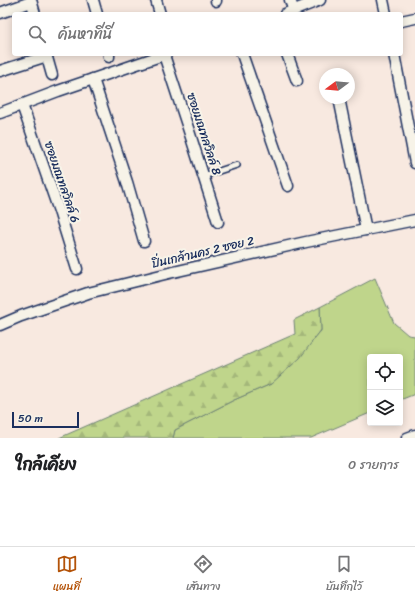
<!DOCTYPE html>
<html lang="th">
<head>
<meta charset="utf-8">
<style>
	body { margin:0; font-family:Sriracha,"Playpen Sans Thai",sans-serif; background:#f6f6f6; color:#202124 }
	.controls { position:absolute; right:12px; bottom:12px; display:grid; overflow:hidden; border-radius:4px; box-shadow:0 2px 10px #0003 }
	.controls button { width:36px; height:36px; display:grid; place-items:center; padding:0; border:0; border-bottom:1px solid #e0e0e0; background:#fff; color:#202124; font:20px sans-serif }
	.compass { position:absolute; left:319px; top:68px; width:36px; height:36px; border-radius:50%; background:#fff; box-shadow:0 2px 10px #0003; rotate:254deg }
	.scale { position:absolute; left:12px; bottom:10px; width:67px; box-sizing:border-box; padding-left:4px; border:2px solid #1b2f5e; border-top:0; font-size:11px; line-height:14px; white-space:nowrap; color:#1b2f5e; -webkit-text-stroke:3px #f7f3e8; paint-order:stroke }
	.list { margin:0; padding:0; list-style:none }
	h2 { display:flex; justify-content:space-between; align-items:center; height:52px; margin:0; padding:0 16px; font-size:17px }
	h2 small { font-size:13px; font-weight:400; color:#757577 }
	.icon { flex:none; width:22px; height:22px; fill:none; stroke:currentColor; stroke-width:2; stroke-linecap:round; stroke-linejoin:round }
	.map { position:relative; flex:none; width:415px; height:438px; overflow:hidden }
	.search { position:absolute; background:#fff; box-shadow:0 2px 10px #0003; left:12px; right:12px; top:12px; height:44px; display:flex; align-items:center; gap:10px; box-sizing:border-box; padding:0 14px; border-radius:4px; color:#757577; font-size:15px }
	.sheet { height:108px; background:#fff }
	nav { display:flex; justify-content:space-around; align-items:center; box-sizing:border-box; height:56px; border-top:1px solid #e0e0e0; background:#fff; font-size:11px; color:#757577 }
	nav a { display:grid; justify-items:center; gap:2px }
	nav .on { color:#b45309 }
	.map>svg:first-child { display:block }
</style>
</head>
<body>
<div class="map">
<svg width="415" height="438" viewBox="0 0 415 438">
	<defs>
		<pattern id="forest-firs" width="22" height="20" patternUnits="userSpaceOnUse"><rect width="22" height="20" fill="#bfd58b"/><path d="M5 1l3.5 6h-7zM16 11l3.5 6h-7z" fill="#a4b77a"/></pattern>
	</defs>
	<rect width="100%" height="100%" fill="#f8e9e0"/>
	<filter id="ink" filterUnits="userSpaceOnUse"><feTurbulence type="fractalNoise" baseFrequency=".025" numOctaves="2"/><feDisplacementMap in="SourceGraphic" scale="8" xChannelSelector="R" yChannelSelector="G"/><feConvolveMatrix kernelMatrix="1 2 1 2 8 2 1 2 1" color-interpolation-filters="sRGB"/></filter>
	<g filter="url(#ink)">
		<path fill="#bfd58b" stroke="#6d8274" d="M375,278l19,45 14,12 7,1v58l-15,6v-43h-30v56l-59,25h-138l2,-8 59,-30 37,-16 50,-53 -1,-24z"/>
		<path fill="url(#forest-firs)" stroke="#6d8274" d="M320,307l1,23 -21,28 -29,26 -37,16 -59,30 -2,8h-114l236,-104 -1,-14z"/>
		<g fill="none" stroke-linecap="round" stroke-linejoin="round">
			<g stroke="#1b2f5e" stroke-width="8">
				<path id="lane" d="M204,176l33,-11"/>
			</g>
			<g stroke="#1b2f5e" stroke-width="13">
				<g id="street">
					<path d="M31,0l4,14"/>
					<path d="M93,0l4,14"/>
					<path d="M156,0l4,14"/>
					<path d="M216,0v1"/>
					<path d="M290,0l4,11"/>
					<path d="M383,0l3,14"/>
					<path d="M0,13l31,-11"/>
					<path d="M285,14l35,-14"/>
					<path d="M401,21l14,-3"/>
					<path d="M46,54l6,21"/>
					<path d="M109,54v3"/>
					<path d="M242,54l46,132"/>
					<path d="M287,54l10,27"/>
					<path d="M394,54l21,109"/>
					<path d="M164,55l25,76 29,91"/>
					<path d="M0,71l47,-15"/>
					<path d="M93,79l34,103 17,59"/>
					<path d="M339,98l27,132"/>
					<path d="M22,105l37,106 18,58"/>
					<path d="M0,113l58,-22 108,-37"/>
					<path d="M0,325l21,-9 67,-23 81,-20 137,-31 109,-22"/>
					<path d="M407,438l8,-3"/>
				</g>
			</g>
			<use href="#lane" stroke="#f7f3e8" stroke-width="5"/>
			<use href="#street" stroke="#f7f3e8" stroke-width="10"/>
		</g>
	</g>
	<g text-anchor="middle" stroke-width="4" stroke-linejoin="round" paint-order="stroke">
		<g font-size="12" fill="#1b2f5e" stroke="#f7f3e8">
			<text transform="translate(204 134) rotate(72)" y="4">ซอยมณฑลวิลล์ 8</text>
			<text transform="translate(62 182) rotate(71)" y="4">ซอยมณฑลวิลล์ 6</text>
			<text transform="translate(203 252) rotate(-13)" y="4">ปิ่นเกล้านคร 2 ซอย 2</text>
		</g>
	</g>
</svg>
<div class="controls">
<button><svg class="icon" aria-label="locate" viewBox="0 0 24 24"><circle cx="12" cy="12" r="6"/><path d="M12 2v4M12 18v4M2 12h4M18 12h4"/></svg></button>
<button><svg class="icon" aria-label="layers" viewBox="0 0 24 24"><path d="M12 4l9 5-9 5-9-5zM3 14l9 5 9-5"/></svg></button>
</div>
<svg class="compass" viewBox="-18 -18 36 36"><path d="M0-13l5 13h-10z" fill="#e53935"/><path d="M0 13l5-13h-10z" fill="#757577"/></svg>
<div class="scale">50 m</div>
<div class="search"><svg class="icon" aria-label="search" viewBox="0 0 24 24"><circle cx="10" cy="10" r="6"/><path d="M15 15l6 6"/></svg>ค้นหาที่นี่</div>
</div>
<section class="sheet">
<h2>ใกล้เคียง<small>0 รายการ</small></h2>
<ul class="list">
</ul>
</section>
<nav>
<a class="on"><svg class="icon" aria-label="map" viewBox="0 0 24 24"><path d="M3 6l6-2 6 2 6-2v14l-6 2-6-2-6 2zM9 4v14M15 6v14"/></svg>แผนที่</a>
<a><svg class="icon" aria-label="directions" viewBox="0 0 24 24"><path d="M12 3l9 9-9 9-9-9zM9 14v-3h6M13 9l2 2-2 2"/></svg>เส้นทาง</a>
<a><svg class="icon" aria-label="saved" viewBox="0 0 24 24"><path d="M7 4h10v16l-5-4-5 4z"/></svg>บันทึกไว้</a>
</nav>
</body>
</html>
